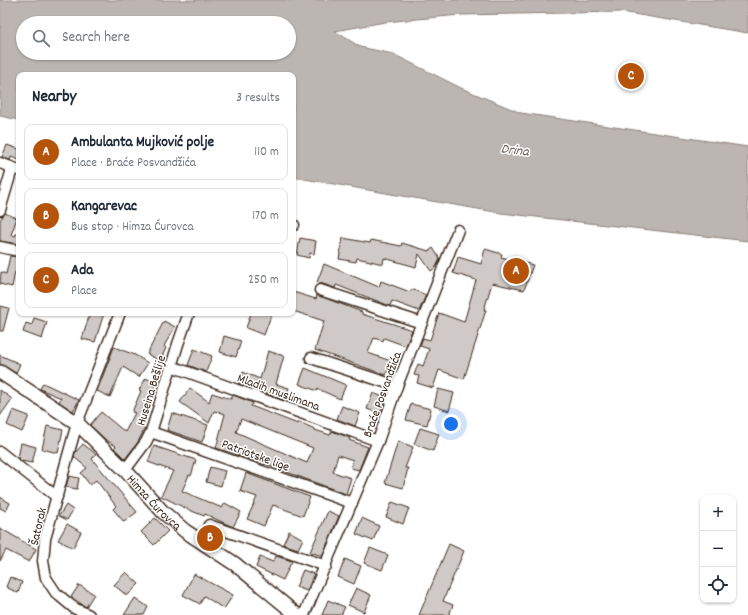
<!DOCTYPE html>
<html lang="en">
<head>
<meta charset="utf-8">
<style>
	body { margin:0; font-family:Dekko,sans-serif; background:#f6f6f7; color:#1f2937 }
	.controls { position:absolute; right:12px; bottom:12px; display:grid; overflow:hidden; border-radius:8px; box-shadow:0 1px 3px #0004 }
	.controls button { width:36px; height:36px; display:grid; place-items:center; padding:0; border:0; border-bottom:1px solid #e0e1e3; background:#fff; color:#1f2937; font:20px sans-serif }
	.you { position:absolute; left:451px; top:424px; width:14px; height:14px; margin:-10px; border:3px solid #fff; border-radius:50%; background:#1a73e8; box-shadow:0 0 0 6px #1a73e833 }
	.badge { display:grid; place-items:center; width:26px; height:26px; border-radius:50%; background:#b45309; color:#fff; font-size:13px; font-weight:700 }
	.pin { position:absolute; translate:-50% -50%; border:2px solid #fff; box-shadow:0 1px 4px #0006 }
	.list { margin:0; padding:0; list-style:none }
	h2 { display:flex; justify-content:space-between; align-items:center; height:52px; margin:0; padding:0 16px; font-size:17px }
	h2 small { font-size:13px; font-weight:400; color:#747a83 }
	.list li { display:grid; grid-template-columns:26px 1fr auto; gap:12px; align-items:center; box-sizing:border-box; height:56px; margin:0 8px 8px; padding:0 8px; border:1px solid #e0e1e3; border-radius:8px }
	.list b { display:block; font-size:15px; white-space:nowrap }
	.list p { margin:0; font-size:13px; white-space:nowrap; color:#747a83 }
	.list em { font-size:13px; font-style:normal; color:#747a83 }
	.icon { flex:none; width:22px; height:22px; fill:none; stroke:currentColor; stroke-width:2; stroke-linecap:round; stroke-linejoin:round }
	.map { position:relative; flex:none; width:748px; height:615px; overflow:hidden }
	.search { position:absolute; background:#fff; box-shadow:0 1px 3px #0004; left:16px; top:16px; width:280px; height:44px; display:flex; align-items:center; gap:10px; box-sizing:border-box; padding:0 14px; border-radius:22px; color:#747a83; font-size:15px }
	.panel { position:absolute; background:#fff; box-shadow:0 1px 3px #0004; left:16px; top:72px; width:280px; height:244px; border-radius:8px }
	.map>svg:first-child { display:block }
</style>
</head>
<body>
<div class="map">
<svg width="748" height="615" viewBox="0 0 748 615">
	<rect width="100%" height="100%" fill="#fff"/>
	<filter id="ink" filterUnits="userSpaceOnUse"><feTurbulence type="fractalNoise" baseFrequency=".025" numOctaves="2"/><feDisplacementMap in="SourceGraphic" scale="8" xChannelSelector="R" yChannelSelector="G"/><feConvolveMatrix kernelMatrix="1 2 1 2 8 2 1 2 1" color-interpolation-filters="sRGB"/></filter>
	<g filter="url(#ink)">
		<path fill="#bcb6b3" stroke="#887e77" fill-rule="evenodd" d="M0,0h748v33l-127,-21 -161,3 -75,7 -50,9 25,16 33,7 68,34 60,25 227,34v94l-247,-28 -208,-36v-102h-274v45l-19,-4zM23,23h266v30h-266z"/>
		<g fill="#cfcac7" stroke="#3b2a1e" fill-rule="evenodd">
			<path d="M7,145l12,4v11l-8,-3 -1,3 -8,-3z"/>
			<path d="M5,213l12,5 -6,17 4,1 1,-2h3v10l-19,-3v-21z"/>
			<path d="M300,238l16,3 -2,13 -4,-1 -1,5 -12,-3z"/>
			<path d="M343,238l27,5 1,-3 30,6 1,-3 27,8 4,-3 7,11 -4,8 -5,4 -12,-17 -3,13 -32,-9 -1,6 -26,-6 -1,4 -17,-3z"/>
			<path d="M485,249l17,5 -1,3 32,8 -9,25 -32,-7 -8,27h2l-22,69 -25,-9 -6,18 -16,-5 2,-7 -5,-1 4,-11 5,2 6,-17 -9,-3 3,-8 7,2 9,-27 25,9 12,-42 -23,-7 5,-16 23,7z"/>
			<path d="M10,256l9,1v16l-4,-1 -3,15 -12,-3 1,-12 5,2z"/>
			<path d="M324,264l55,23 2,-6 29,11 2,-3 14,6 -7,16 -27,-10 -2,5 -54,-21 -1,3 -18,-6z"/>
			<path d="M293,292l23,7 1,-4 45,17v2l50,16 -6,16 -22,-8 -1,3 -9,-3 -6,15 23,8 -5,14 -71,-25 9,-29 -31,-10z"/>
			<path d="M0,306l9,2 -6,23h-3z"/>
			<path d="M90,313h14l-9,29 -13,-3z"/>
			<path d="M251,313h21l-8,22 -18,-7z"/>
			<path d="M34,318l13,4 -5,17 -19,-7 3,-9 6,2z"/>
			<path d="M164,321l11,6 -11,19 2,2 -6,13 -13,-7z"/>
			<path d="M224,336l17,5 -5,16 -16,-5z"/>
			<path d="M114,347l21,8 13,8 -9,14 -16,-10 -13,30 -13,-6z"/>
			<path d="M194,349l18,7 -6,16 -18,-7z"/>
			<path d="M268,351l16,5 -8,28 13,4 -4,12 -47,-17 5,-11 17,7z"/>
			<path d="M0,355l20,9 -4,9 -16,-9z"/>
			<path d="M305,368l41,17 -6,14 -22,-10 -1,2 -18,-7z"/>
			<path d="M146,378l10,6 -9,18 3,1 -9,23 4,2 -7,14 -13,17 -11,-11 2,-2 -10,-6 -16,-15 11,-13 24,20 10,-19 -3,-1 9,-21 -2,-1z"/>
			<path d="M43,383l36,17 -6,11 -14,-9 2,-4 -21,-9z"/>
			<path d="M190,388l19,14 3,-9 19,6 2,-4 20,8 -2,3 47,18 1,-2 16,7v1l15,5 2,-4 18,7 -1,2 19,7 -9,23 -8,-2 2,-8 -15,-5 -5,17 18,6 -5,16 -81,-30v1l-49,-17 9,-34 -11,-3 -5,12 -29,-21zM241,419l72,29 -6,15 -71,-31z"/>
			<path d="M438,389l16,4 -5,18 -15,-5z"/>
			<path d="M0,390l12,9 -12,17z"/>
			<path d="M373,393l13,5 -6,16 -13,-5z"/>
			<path d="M411,404l20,5 -4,16 -21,-5z"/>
			<path d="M342,406l18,7 -5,13 -18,-7z"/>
			<path d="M13,410l16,6 -7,16 -15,-7z"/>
			<path d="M172,413l36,12 -6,17 -35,-12z"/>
			<path d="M47,426l16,4 -5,23 -16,-4z"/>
			<path d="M420,428l19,6 -6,17 -19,-7z"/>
			<path d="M398,441l15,6 -8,21h3l-5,20 -18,-5z"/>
			<path d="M21,443l15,4 -4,16 -11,-2 -3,-3z"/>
			<path d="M83,444l13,10 -4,5 45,53 -13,10 -11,-13 3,-3 -20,-26 -6,5 -9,-12 6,-5 -13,-11 1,-4z"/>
			<path d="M154,446l42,14 -5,16 -2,-1 -7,16 40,17 3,-5 16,9 -8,15 -28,-13 -1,2 -17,-7 -26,-13 12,-25 -25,-9z"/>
			<path d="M210,467l15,4 -4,15 -15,-4z"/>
			<path d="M246,473l64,24 -7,19 -30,-11 -9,21 -17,-7 10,-22 -17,-6z"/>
			<path d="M69,476l10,2 -2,11 -11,-2z"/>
			<path d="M0,497l10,6 -4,8 -6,-3z"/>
			<path d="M392,502l17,6 -6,16 -17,-7z"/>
			<path d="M66,505l7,5 -6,10 -8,-4z"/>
			<path d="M328,511l11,5 -17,40 -12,-4z"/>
			<path d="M155,518l13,13 -14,14 -13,-13z"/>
			<path d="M362,518l17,8 -6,15 -17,-7z"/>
			<path d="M67,524l14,8 -8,16 -15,-8z"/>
			<path d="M0,528l36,21 -7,13 -23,-12 -6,11z"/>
			<path d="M289,531l14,8 -5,10 -15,-5z"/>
			<path d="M449,544l15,7 -21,50 10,4 -4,10h-30z"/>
			<path d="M370,548l18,7 -6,15 -18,-7z"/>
			<path d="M276,556l16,5 -9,19 -27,-13 4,-10 13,5z"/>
			<path d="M345,559l16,7 -7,18 -16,-7z"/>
			<path d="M303,570l11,4 -7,17 -11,-4z"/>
			<path d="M126,572l13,12 -12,12 -13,-11z"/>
			<path d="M194,574l39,21 -9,14 -20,-13 -4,8 -17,-9z"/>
			<path d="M10,577l12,5 -4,11 -12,-6z"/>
			<path d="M79,585l15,9 -8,13 -15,-10z"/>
			<path d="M356,588l15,7 -7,17 -16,-7z"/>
			<path d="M135,598l13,9 -4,8h-20z"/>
			<path d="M328,600l17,7 -4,8h-19z"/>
		</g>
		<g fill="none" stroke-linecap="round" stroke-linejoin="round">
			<g stroke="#3b2a1e" stroke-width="13">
				<g id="minor">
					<path d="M0,163l19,7"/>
					<path d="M0,210l12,-41"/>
					<path d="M293,225h1"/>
					<path d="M0,247l19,4"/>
					<path d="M320,290l102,33"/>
					<path d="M311,358l86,28"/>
					<path d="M171,366l207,75"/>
					<path d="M151,432l201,71"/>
					<path d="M0,452l57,45"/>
					<path d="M125,470l21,-28 5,-10 27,-88 11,-31"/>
					<path d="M209,525l117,41"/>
					<path d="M89,615l-15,-7 -18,-15 -10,-15 -3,-17 2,-22 32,-116 43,-110"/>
					<path d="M304,615l74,-174 19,-55 61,-156"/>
				</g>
			</g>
			<g stroke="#3b2a1e" stroke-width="16">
				<g id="major">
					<path id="s1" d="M0,372l77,51 48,47 38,42 22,19 50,33 62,51"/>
				</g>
			</g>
			<use href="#minor" stroke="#fff" stroke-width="10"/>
			<use href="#major" stroke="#fff" stroke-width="13"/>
		</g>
	</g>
	<g text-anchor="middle" stroke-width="3" stroke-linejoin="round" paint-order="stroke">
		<g font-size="13" fill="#3b2a1e" stroke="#fff">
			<text transform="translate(150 390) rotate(-73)" y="5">Huseina Bešlije</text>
			<text transform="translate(279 391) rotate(20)" y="5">Mladih muslimana</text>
			<text transform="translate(381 394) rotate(-70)" y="5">Braće Posvandžića</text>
			<text transform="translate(256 454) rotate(20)" y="5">Patriotske lige</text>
			<text dy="5" stroke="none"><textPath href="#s1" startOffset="203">Himza Ćurovca</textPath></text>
			<text transform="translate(37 526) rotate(-77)" y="5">Šatorak</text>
		</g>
		<g font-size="14" font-style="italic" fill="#685b52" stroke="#fff">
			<text transform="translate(515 149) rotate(7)" y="5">Drina</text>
		</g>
	</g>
</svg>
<div class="controls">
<button>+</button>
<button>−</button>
<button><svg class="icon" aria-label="locate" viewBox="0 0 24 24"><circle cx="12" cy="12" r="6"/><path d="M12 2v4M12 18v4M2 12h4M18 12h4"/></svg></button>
</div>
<div class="you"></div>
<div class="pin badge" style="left:516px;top:271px">A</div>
<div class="pin badge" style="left:210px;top:538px">B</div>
<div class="pin badge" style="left:631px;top:76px">C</div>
<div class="search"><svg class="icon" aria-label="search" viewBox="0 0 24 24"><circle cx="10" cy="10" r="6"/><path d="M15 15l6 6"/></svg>Search here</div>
<section class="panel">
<h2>Nearby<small>3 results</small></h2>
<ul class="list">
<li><span class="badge">A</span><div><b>Ambulanta Mujković polje</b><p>Place · Braće Posvandžića</p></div><em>110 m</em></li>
<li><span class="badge">B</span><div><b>Kangarevac</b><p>Bus stop · Himza Ćurovca</p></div><em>170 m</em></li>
<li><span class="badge">C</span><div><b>Ada</b><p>Place</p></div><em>250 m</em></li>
</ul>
</section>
</div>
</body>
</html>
